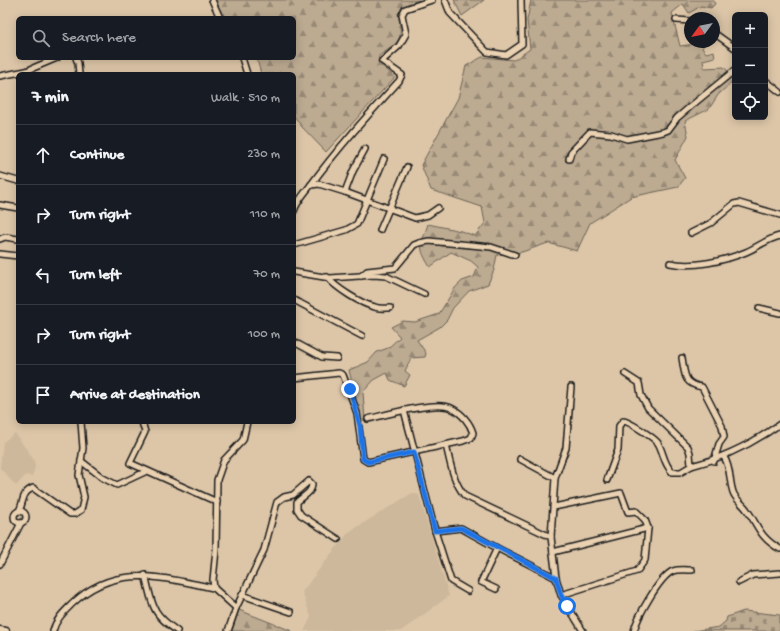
<!DOCTYPE html>
<html lang="en">
<head>
<meta charset="utf-8">
<style>
	body { margin:0; font-family:"Gochi Hand",sans-serif; background:#242831; color:#f1f3f6 }
	.controls { position:absolute; right:12px; top:12px; display:grid; overflow:hidden; border-radius:6px; box-shadow:0 2px 10px #0003 }
	.controls button { width:36px; height:36px; display:grid; place-items:center; padding:0; border:0; border-bottom:1px solid #363941; background:#171b24; color:#f1f3f6; font:20px sans-serif }
	.compass { position:absolute; left:684px; top:12px; width:36px; height:36px; border-radius:50%; background:#171b24; box-shadow:0 2px 10px #0003; rotate:237deg }
	.stop { position:absolute; width:12px; height:12px; margin:-9px; border:3px solid #1a73e8; border-radius:50%; background:#fff }
	.stop.end { background:#1a73e8; border-color:#fff; box-shadow:0 1px 4px #0008 }
	.list { margin:0; padding:0; list-style:none }
	h2 { display:flex; justify-content:space-between; align-items:center; height:52px; margin:0; padding:0 16px; font-size:17px }
	h2 small { font-size:13px; font-weight:400; color:#9ea1a6 }
	.list li { display:grid; grid-template-columns:26px 1fr auto; gap:12px; align-items:center; box-sizing:border-box; height:60px; padding:0 16px; border-top:1px solid #363941 }
	.list b { display:block; font-size:15px; white-space:nowrap }
	.list em { font-size:13px; font-style:normal; color:#9ea1a6 }
	.icon { flex:none; width:22px; height:22px; fill:none; stroke:currentColor; stroke-width:2; stroke-linecap:round; stroke-linejoin:round }
	.map { position:relative; flex:none; width:780px; height:631px; overflow:hidden }
	.search { position:absolute; background:#171b24; box-shadow:0 2px 10px #0003; left:16px; top:16px; width:280px; height:44px; display:flex; align-items:center; gap:10px; box-sizing:border-box; padding:0 14px; border-radius:6px; color:#9ea1a6; font-size:15px }
	.panel { position:absolute; background:#171b24; box-shadow:0 2px 10px #0003; left:16px; top:72px; width:280px; height:352px; border-radius:6px }
	.map>svg:first-child { display:block }
</style>
</head>
<body>
<div class="map">
<svg width="780" height="631" viewBox="0 0 780 631">
	<defs>
		<pattern id="forest-firs" width="22" height="20" patternUnits="userSpaceOnUse"><rect width="22" height="20" fill="#bcaa91"/><path d="M5 1l3.5 6h-7zM16 11l3.5 6h-7z" fill="#988a76"/></pattern>
		<pattern id="cemetery-stones" width="16" height="16" patternUnits="userSpaceOnUse"><rect width="16" height="16" fill="#bcaa91"/><path d="M2 7V4a2 2 0 0 1 4 0v3zM10 15v-3a2 2 0 0 1 4 0v3z" fill="#988a76"/></pattern>
	</defs>
	<rect width="100%" height="100%" fill="#ddc6a8"/>
	<filter id="ink" filterUnits="userSpaceOnUse"><feTurbulence type="fractalNoise" baseFrequency=".025" numOctaves="2"/><feDisplacementMap in="SourceGraphic" scale="8" xChannelSelector="R" yChannelSelector="G"/><feConvolveMatrix kernelMatrix="1 2 1 2 8 2 1 2 1" color-interpolation-filters="sRGB"/></filter>
	<g filter="url(#ink)">
		<g fill="#cdb89c">
			<path d="M15,433l19,27 1,7 -3,10 -6,-2 -10,11 -16,-18 3,-26z"/>
			<path d="M412,493l7,2 30,101 -48,35h-97l7,-14 -9,-25 28,-37 19,-23z"/>
		</g>
		<g fill="url(#forest-firs)" stroke="#6c6356">
			<path d="M216,0h204l-13,4 -9,9c5,27 3,28 -19,43l-1,6 17,15 -69,75 -24,-25 -8,-11v-42h-33l-3,-11 -4,-5h40v-40h-68l-7,-10z"/>
			<path d="M454,0h30l-22,16z"/>
			<path d="M531,0h182l2,4 -4,4 -10,-2 -12,7 -6,-9 -11,9 8,33 15,-2 1,-2h10l-4,6 4,5 8,-2 1,6 -12,3 1,8 20,-1 11,12 -17,16 -9,14 -24,12 3,15 -13,24 10,18 -7,9 -47,10 -41,26 -13,28 -29,-8 -26,9 -25,3 -3,15 -6,14 -19,7 -16,17 -6,12 -7,7 -23,13 9,13 -1,4 -14,1 -6,13 5,4 -6,11 -14,-6 -3,-7 -13,7 -11,12 2,28h-4l-12,-50 19,-8 9,-10 11,-4 12,-11 -9,-10 12,-6 12,1 24,-8 16,-26 7,-7 12,-4 4,-10 -7,-6 -20,-9 -21,15c-13,-21 -9,-21 -2,-43l33,7 14,5 10,-13 -3,-16 -51,-17 -10,-25 37,-67 8,-32 16,-9 32,3 16,-11 -3,-29z"/>
			<path d="M239,610l53,21h-60z"/>
		</g>
		<path fill="url(#cemetery-stones)" stroke="#6c6356" d="M744,611l36,4v16h-87l26,-4 7,-6 1,-4z"/>
		<g fill="none" stroke-linecap="round" stroke-linejoin="round">
			<g stroke="#1c1c1c" stroke-width="8">
				<g id="minor">
					<path d="M212,0l8,18"/>
					<path d="M445,0l5,13 37,39 19,3 16,-11 -1,-44"/>
					<path d="M676,20l14,1"/>
					<path d="M714,33l21,15"/>
					<path d="M76,58l2,5 1,11"/>
					<path d="M242,58l5,16"/>
					<path d="M0,76l26,-5 31,-13"/>
					<path d="M765,80l15,12"/>
					<path d="M569,159l2,-7 19,-20 21,2 16,5 36,-7 5,-2 9,-12 14,-12 44,-36"/>
					<path d="M0,176l18,5"/>
					<path d="M311,185l8,-1 26,8 70,26 13,-3 10,-7"/>
					<path d="M345,192l8,-21 12,-22"/>
					<path d="M0,205l18,3"/>
					<path d="M294,211c3,-10 10,-17 16,-25 27,-37 58,-71 89,-105l3,-6 -20,-14 17,-15 7,-12 -4,-19 3,-6 27,-9"/>
					<path d="M380,230l27,-63"/>
					<path d="M691,233l20,-10 23,-19 5,-1 41,12"/>
					<path d="M0,239l5,-2 13,2"/>
					<path d="M294,245l52,-15 11,-6 27,-65"/>
					<path d="M0,254l18,2"/>
					<path d="M670,263c23,5 54,-2 76,-11 12,-5 21,-13 34,-16"/>
					<path d="M294,272l36,6 44,-3 12,1 38,18"/>
					<path d="M361,276l6,-5 28,-3 19,-23 5,-2 10,-2 62,6 24,8"/>
					<path d="M327,277c9,11 34,27 48,30 4,2 10,1 15,1"/>
					<path d="M294,300l68,36"/>
					<path d="M759,308l21,5"/>
					<path d="M294,342l28,15 15,1"/>
					<path d="M682,358c3,16 1,26 20,29l20,39 2,11 -5,7 -5,17"/>
					<path d="M625,374l14,9 2,12 7,13 40,39 2,6 1,13c33,-8 61,-22 89,-42"/>
					<path d="M294,378l45,-5 4,2 14,38 6,46 5,3 95,-21 8,-3 2,-5c-3,-10 -11,-20 -22,-25 -14,-8 -66,7 -83,11"/>
					<path d="M571,387l-5,61 -11,30 -4,59 5,41 5,17 22,36"/>
					<path d="M404,410l31,121 16,50 17,10"/>
					<path d="M142,422l3,10 -15,31 87,39"/>
					<path d="M446,445c4,17 7,37 19,51l86,41"/>
					<path d="M724,457c7,11 5,23 9,35 2,7 10,12 14,18 12,17 13,28 33,39"/>
					<path d="M520,459l35,19"/>
					<path d="M81,461l22,17 14,7 30,-14"/>
					<path d="M607,480l11,-30 1,-24 4,-5c6,0 31,17 35,22 6,10 5,20 14,29h9l10,-6"/>
					<circle cx="20" cy="517" r="6"/>
					<path d="M19,511c5,-9 2,-18 14,-23l37,26h5l6,-4 3,-13 -5,-22 4,-27 -2,-26"/>
					<path d="M435,531l26,-3 36,20 59,30"/>
					<path d="M553,552l95,-24 -3,-8 -9,-9 -8,1 -7,-19 -67,14"/>
					<path d="M0,564l21,-41"/>
					<path d="M145,575c8,30 5,37 32,56"/>
					<path d="M739,582l14,-7 27,-2"/>
					<path d="M496,589l-15,-7 16,-34"/>
					<path d="M242,595l49,17"/>
					<path d="M561,595l76,-24 8,-11 3,-32"/>
					<path d="M236,608l28,-58 13,-48 7,-5 9,-2 16,-14 3,3c0,9 -9,12 -15,18v7l4,6 37,24"/>
					<path d="M53,631c3,-12 11,-19 19,-27 43,-42 91,-26 142,-16"/>
					<path d="M228,631l8,-23 -22,-20 -1,-8 3,-30 1,-70 7,-20 19,-20 4,-18"/>
					<path d="M634,631c3,-14 26,-55 39,-60 6,-2 13,-1 19,-1"/>
				</g>
			</g>
			<g stroke="#1c1c1c" stroke-width="9">
				<path id="major" d="M0,630l6,1"/>
			</g>
			<use href="#minor" stroke="#e9d1b1" stroke-width="5"/>
			<use href="#major" stroke="#e9d1b1" stroke-width="6"/>
		</g>
	</g>
	<g fill="none" stroke-linecap="round" stroke-linejoin="round" filter="url(#ink)">
		<path stroke="#1a73e8" stroke-width="5" d="M350,389l10,37 3,33 5,3 46,-10 21,79 26,-3 95,50 5,17 6,11"/>
	</g>
</svg>
<div class="controls">
<button>+</button>
<button>−</button>
<button><svg class="icon" aria-label="locate" viewBox="0 0 24 24"><circle cx="12" cy="12" r="6"/><path d="M12 2v4M12 18v4M2 12h4M18 12h4"/></svg></button>
</div>
<svg class="compass" viewBox="-18 -18 36 36"><path d="M0-13l5 13h-10z" fill="#e53935"/><path d="M0 13l5-13h-10z" fill="#9ea1a6"/></svg>
<div class="stop" style="left:567px;top:606px"></div>
<div class="stop end" style="left:350px;top:389px"></div>
<div class="search"><svg class="icon" aria-label="search" viewBox="0 0 24 24"><circle cx="10" cy="10" r="6"/><path d="M15 15l6 6"/></svg>Search here</div>
<section class="panel">
<h2>7 min<small>Walk · 510 m</small></h2>
<ul class="list">
<li><svg class="icon" aria-label="ahead" viewBox="0 0 24 24"><path d="M12 20V5M6 11l6-6 6 6"/></svg><div><b>Continue</b></div><em>230 m</em></li>
<li><svg class="icon" aria-label="right" viewBox="0 0 24 24"><path d="M7 20v-9h11M14 6l5 5-5 5"/></svg><div><b>Turn right</b></div><em>110 m</em></li>
<li><svg class="icon" aria-label="left" viewBox="0 0 24 24"><path d="M17 20v-9H6M10 6l-5 5 5 5"/></svg><div><b>Turn left</b></div><em>70 m</em></li>
<li><svg class="icon" aria-label="right" viewBox="0 0 24 24"><path d="M7 20v-9h11M14 6l5 5-5 5"/></svg><div><b>Turn right</b></div><em>100 m</em></li>
<li><svg class="icon" aria-label="arrive" viewBox="0 0 24 24"><path d="M6 21V4h12l-3 4 3 4H6"/></svg><div><b>Arrive at destination</b></div></li>
</ul>
</section>
</div>
</body>
</html>
